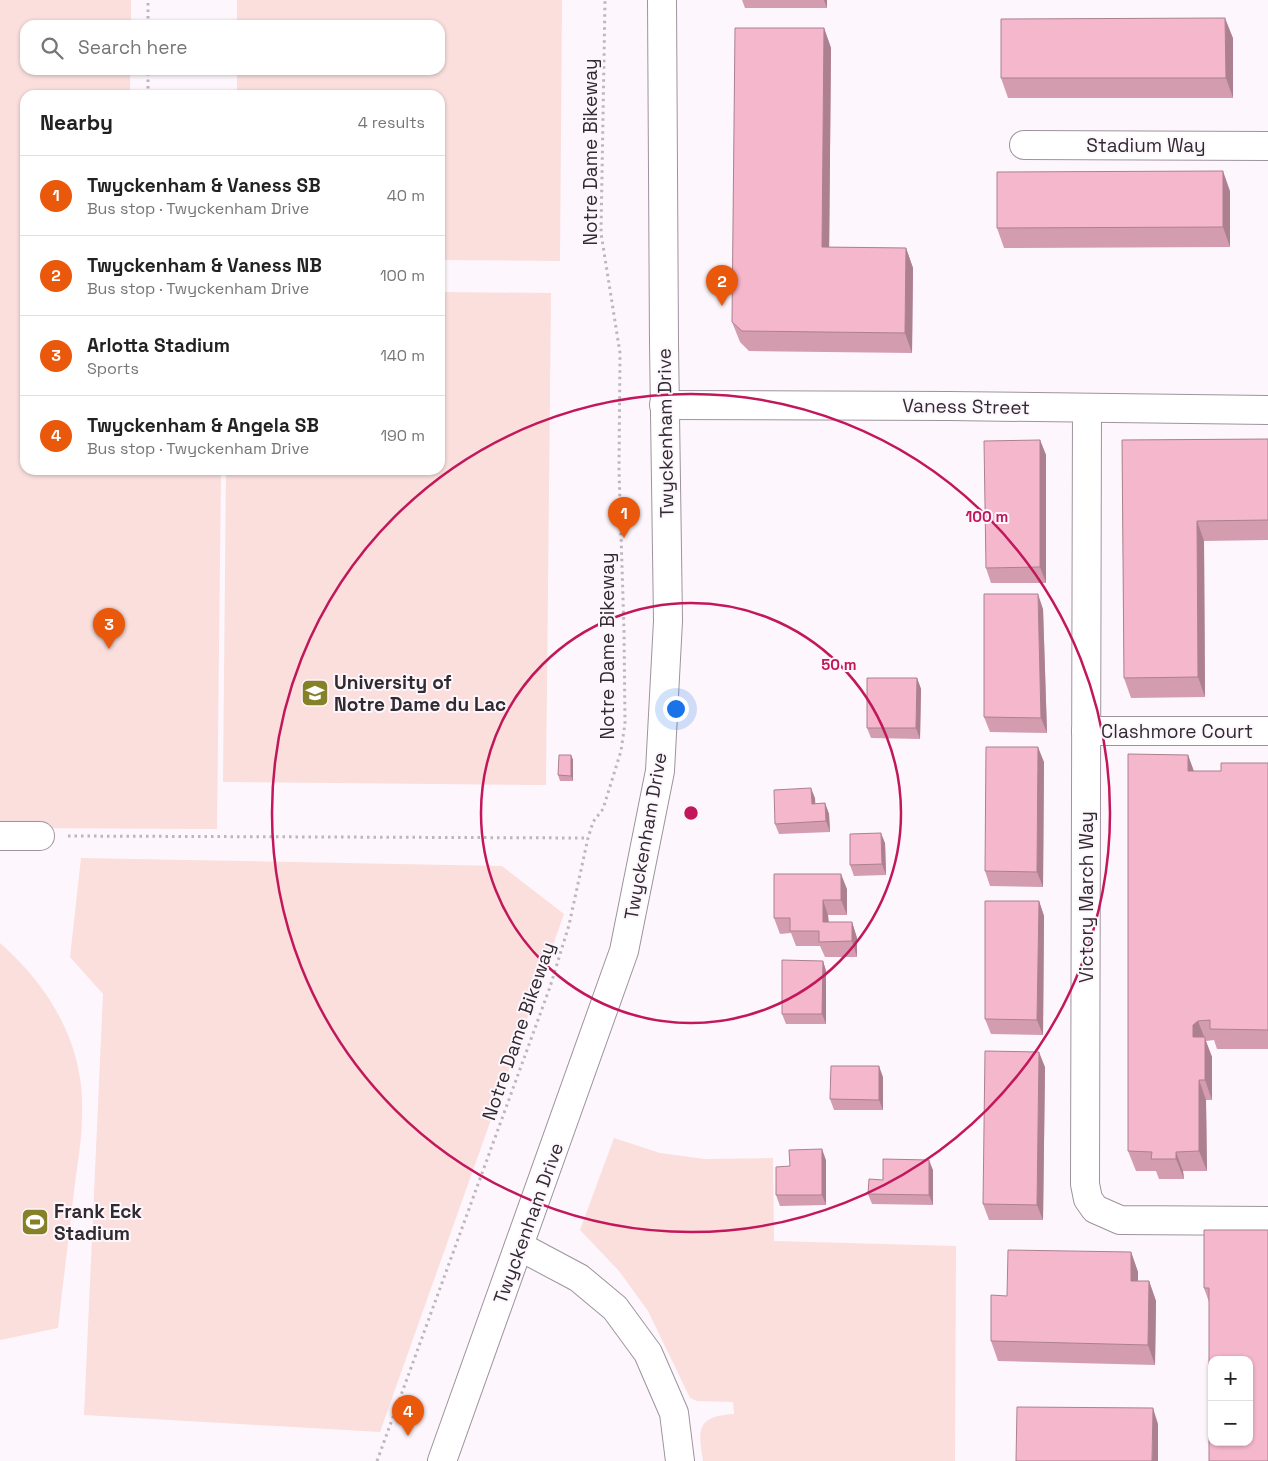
<!DOCTYPE html>
<html lang="en">
<head>
<meta charset="utf-8">
<style>
	body { margin:0; font-family:"Space Grotesk",sans-serif; background:#f2f2f2; color:#222 }
	.controls { position:absolute; right:15px; bottom:15px; display:grid; overflow:hidden; border-radius:10px; box-shadow:0 1px 4px #0004 }
	.controls button { width:45px; height:45px; display:grid; place-items:center; padding:0; border:0; border-bottom:1px solid #e0e0e0; background:#fff; color:#222; font:25px sans-serif }
	.you { position:absolute; left:675px; top:708px; width:18px; height:18px; margin:-12px; border:4px solid #fff; border-radius:50%; background:#1a73e8; box-shadow:0 0 0 8px #1a73e833 }
	.badge { display:grid; place-items:center; width:32px; height:32px; border-radius:50%; background:#ea580c; color:#fff; font-size:16px; font-weight:700 }
	.pin { position:absolute; translate:-50% -41px; filter:drop-shadow(0 1px 2px #0008) }
	.pin::after { content:''; position:absolute; top:26px; width:18px; height:15px; background:inherit; clip-path:polygon(0 0,100% 0,50% 100%) }
	.list { margin:0; padding:0; list-style:none }
	h2 { display:flex; justify-content:space-between; align-items:center; height:65px; margin:0; padding:0 20px; font-size:21px }
	h2 small { font-size:16px; font-weight:400; color:#767676 }
	.list li { display:grid; grid-template-columns:32px 1fr auto; gap:15px; align-items:center; box-sizing:border-box; height:80px; padding:0 20px; border-top:1px solid #e0e0e0 }
	.list b { display:block; font-size:19px; white-space:nowrap }
	.list p { margin:0; font-size:16px; white-space:nowrap; color:#767676 }
	.list em { font-size:16px; font-style:normal; color:#767676 }
	.icon { flex:none; width:28px; height:28px; fill:none; stroke:currentColor; stroke-width:2; stroke-linecap:round; stroke-linejoin:round }
	.map { position:relative; flex:none; width:1268px; height:1461px; overflow:hidden }
	.search { position:absolute; background:#fff; box-shadow:0 1px 4px #0004; left:20px; top:20px; width:425px; height:55px; display:flex; align-items:center; gap:12px; box-sizing:border-box; padding:0 18px; border-radius:15px; color:#767676; font-size:19px }
	.panel { position:absolute; background:#fff; box-shadow:0 1px 4px #0004; left:20px; top:90px; width:425px; height:385px; border-radius:15px }
	.map>svg:first-child { display:block }
</style>
</head>
<body>
<div class="map">
<svg width="1268" height="1461" viewBox="0 0 1268 1461">
	<rect width="100%" height="100%" fill="#fef6fd"/>
	<g fill="#fadfdd">
		<path d="M0,0h131v25h-106v45h105v25h-105v375h196l-4,359 -217,-1z"/>
		<path d="M237,0h325l-2,261 -120,-1v-165h-203v-25h203v-45h-203z"/>
		<path d="M440,292l111,1 -5,492 -323,-3 3,-312h214z"/>
		<path d="M81,858l421,8 62,48 -184,518 -296,-17 19,-421 -33,-37z"/>
		<path d="M0,943c51,45 85,103 82,172 0,26 -5,51 -8,76 -5,46 -11,91 -16,137l-58,12z"/>
		<path d="M614,1138l46,15 45,6 68,-1 1,83 182,5 -1,215h-252c-5,-31 -7,-45 31,-47l-1,-12 -36,-1 -7,-3 -42,-87 -29,-40 -39,-41z"/>
	</g>
	<g fill="none" stroke-linecap="round" stroke-linejoin="round">
		<g stroke="#9e939d" stroke-width="30">
			<g id="minor">
				<path d="M1024,145l244,1"/>
				<path d="M664,405l284,1 320,4"/>
				<path d="M1087,408l-2,776 3,15 7,10 25,11 148,1"/>
				<path d="M1086,731h182"/>
				<path d="M0,836h40"/>
				<path d="M519,1246l60,32 36,30 33,45 26,60 6,48"/>
				<path d="M442,1461l182,-510 36,-180 8,-150 -4,-277 -2,-344"/>
			</g>
		</g>
		<g stroke="#bdb6bc" stroke-width="3" stroke-dasharray="2.5 4" stroke-linecap="butt">
			<path d="M148,25v-25"/>
			<path d="M148,95v-25"/>
			<path d="M68,836l520,2"/>
			<path d="M377,1461l173,-474 19,-62 19,-87 5,-16 10,-13 18,-58 4,-28 -1,-92 -5,-161 1,-117 -19,-120 4,-233"/>
		</g>
		<use href="#minor" stroke="#fff" stroke-width="28"/>
	</g>
	<g fill="#d39daf">
		<path d="M742,0h85v8h-82z"/>
		<path d="M824,28l7,20 -2,199 77,1 7,20 -1,85 -163,-2 -9,-9 -8,-20z"/>
		<path d="M1233,38v60h-225l-7,-20z"/>
		<path d="M1230,191v56l-226,1 -7,-20z"/>
		<path d="M1268,439v101l-64,1 1,156 -74,1 -7,-20 -2,-238z"/>
		<path d="M1040,440l6,15v128h-55l-5,-15z"/>
		<path d="M1043,609l4,124 -57,-1 -6,-15z"/>
		<path d="M917,678l4,11 -1,50 -49,-1 -4,-10z"/>
		<path d="M571,755l2,5v21h-13l-2,-6z"/>
		<path d="M1188,755l6,16h27l47,-8v286h-51l-3,-9 -8,1 6,16v43h-6l1,71h-24l1,8h-25l-3,-8h-20l-8,-20z"/>
		<path d="M1044,762l-1,125 -53,-1 -5,-15z"/>
		<path d="M815,798v6l10,-1 4,11 1,18 -51,2 -4,-10z"/>
		<path d="M885,843l1,32 -32,1 -4,-11z"/>
		<path d="M847,889v26h-19l1,7h23l5,16v19h-32l-5,-11h-24l-5,-13 -11,1 -6,-16z"/>
		<path d="M1039,901l5,15 -1,119 -52,-1 -6,-15z"/>
		<path d="M823,961l3,10v53h-40l-4,-10z"/>
		<path d="M1045,1067l-2,153h-54l-6,-16z"/>
		<path d="M883,1077v33h-49l-4,-11z"/>
		<path d="M826,1160v45l-46,1 -4,-11 14,-29z"/>
		<path d="M933,1170v35l-61,-1 -4,-10 15,-14z"/>
		<path d="M1268,1230l-59,72 -5,-14z"/>
		<path d="M1131,1252l7,20v9h11l7,20 -1,64 -157,-4 -7,-20 16,-45z"/>
	</g>
	<g fill="#ac808f">
		<path d="M824,0h3v8z"/>
		<path d="M1225,18l8,20v60l-7,-20z"/>
		<path d="M824,28l7,20 -2,219 -7,-20z"/>
		<path d="M1223,171l7,20v56l-7,-20z"/>
		<path d="M906,248l7,20 -1,85 -7,-20z"/>
		<path d="M1040,440l6,15v128l-6,-16z"/>
		<path d="M1197,521l7,20 1,156 -7,-20z"/>
		<path d="M1038,594l5,15 4,124 -6,-15z"/>
		<path d="M917,678l4,11 -1,50 -4,-11z"/>
		<path d="M1038,747l6,15 -1,125 -6,-15z"/>
		<path d="M571,755l2,5v21l-2,-5z"/>
		<path d="M1188,755l7,20 -7,-4z"/>
		<path d="M811,788l4,10 1,17 -4,-11z"/>
		<path d="M825,803l4,11 1,18 -4,-11z"/>
		<path d="M881,833l4,10 1,32 -4,-11z"/>
		<path d="M841,874l6,15v26l-6,-15z"/>
		<path d="M823,900l5,15 1,23 -6,-16z"/>
		<path d="M1039,901l5,15 -1,119 -6,-15z"/>
		<path d="M852,922l5,16v19l-5,-16z"/>
		<path d="M823,961l3,10v53l-4,-10z"/>
		<path d="M1198,1021l14,36v43l-7,-20 -12,-43v-12z"/>
		<path d="M1039,1052l6,15 -2,153 -6,-15z"/>
		<path d="M879,1066l4,11v33l-4,-10z"/>
		<path d="M1199,1080l7,20 1,71 -8,-20z"/>
		<path d="M822,1149l4,11v45l-4,-10z"/>
		<path d="M1176,1152l7,19 1,8 -8,-20z"/>
		<path d="M929,1160l4,10v35l-4,-10z"/>
		<path d="M1131,1252l7,20v29l-7,-20z"/>
		<path d="M1149,1281l7,20 -1,64 -7,-20z"/>
		<path d="M1153,1408l5,16v37h-6z"/>
	</g>
	<g fill="#f5b7cc" stroke="#ac808f" fill-rule="evenodd">
		<path d="M1225,18l1,60h-225v-59z"/>
		<path d="M735,28h89l-2,219 84,1 -1,85 -163,-2 -10,-9z"/>
		<path d="M1223,171v56l-226,1v-56z"/>
		<path d="M1268,439v81l-71,1 1,156 -74,1 -2,-238z"/>
		<path d="M1040,440v127l-54,1 -2,-127z"/>
		<path d="M984,594h54l3,124 -57,-1z"/>
		<path d="M867,678h50l-1,50h-49z"/>
		<path d="M986,747h52l-1,125 -52,-1z"/>
		<path d="M1128,754l60,1v16h33v-8h47v267l-58,-1v-9l-12,1 -5,4v12h12v43h-6v71l-23,1v7h-25l1,-7 -24,-1z"/>
		<path d="M559,755h12v21l-13,-1z"/>
		<path d="M811,788l1,16 13,-1 1,18 -51,3 -1,-34z"/>
		<path d="M881,833l1,31 -32,1v-31z"/>
		<path d="M774,874h67v26h-18v22h29v19l-33,1v-11h-29v-13h-16z"/>
		<path d="M985,901h54l-2,119 -52,-1z"/>
		<path d="M782,960l41,1 -1,53h-40z"/>
		<path d="M985,1051l54,1 -2,153 -54,-1z"/>
		<path d="M831,1066h48v34l-49,-1z"/>
		<path d="M822,1149v46h-46v-28l14,-1 -1,-16z"/>
		<path d="M883,1159l46,1v35l-61,-1 1,-15 14,1z"/>
		<path d="M1204,1230h64v231h-59v-173h-5zM1212,1360h37v82h-37z"/>
		<path d="M1008,1250l123,2v29h18l-1,64 -157,-4v-46l16,1z"/>
		<path d="M1017,1407l136,1 -1,53h-136z"/>
	</g>
	<g fill="none" stroke="#c2185b" stroke-width="2.5">
		<circle cx="691" cy="813" r="210"/>
		<circle cx="691" cy="813" r="419"/>
	</g>
	<defs>
		<g id="university-square" transform="scale(1.4375)"><rect x="-9" y="-9" width="18" height="18" rx="4" fill="#858128" stroke="#fef6fd"/><path d="M0-5L7-2L0 1L-7-2ZM-4 1L0 2.5L4 1V4Q0 6-4 4Z" fill="#fff"/></g>
		<g id="stadium-square" transform="scale(1.4375)"><rect x="-9" y="-9" width="18" height="18" rx="4" fill="#858128" stroke="#fef6fd"/><path d="M0-5a6.5 5 0 1 0 0 10a6.5 5 0 1 0 0-10ZM-3.5-1.8h7v3.6h-7Z" fill="#fff"/></g>
	</defs>
	<g fill-rule="evenodd">
		<use href="#university-square" x="315" y="693"/>
		<use href="#stadium-square" x="35" y="1222"/>
	</g>
	<g text-anchor="middle" stroke-width="4" stroke-linejoin="round" paint-order="stroke">
		<g font-size="19" fill="#2f2b2f" stroke="#fef6fd">
			<text x="1146" y="152">Stadium Way</text>
			<text transform="translate(590 152) rotate(-90)" y="7">Notre Dame Bikeway</text>
			<text transform="translate(966 406) rotate(1)" y="7">Vaness Street</text>
			<text transform="translate(665 433) rotate(-91)" y="7">Twyckenham Drive</text>
			<text transform="translate(607 646) rotate(-90)" y="7">Notre Dame Bikeway</text>
			<text x="1177" y="738">Clashmore Court</text>
			<text transform="translate(645 836) rotate(-80)" y="7">Twyckenham Drive</text>
			<text transform="translate(1086 897) rotate(-90)" y="7">Victory March Way</text>
			<text transform="translate(518 1031) rotate(-71)" y="7">Notre Dame Bikeway</text>
			<text transform="translate(528 1223) rotate(-70)" y="7">Twyckenham Drive</text>
		</g>
		<g font-size="19" font-weight="bold" fill="#2f2b2f" stroke="#fef6fd" text-anchor="start">
			<text x="334" y="689">University of<tspan x="334" dy="22">Notre Dame du Lac</tspan></text>
			<text x="54" y="1218">Frank Eck<tspan x="54" dy="22">Stadium</tspan></text>
		</g>
	</g>
	<circle cx="691" cy="813" r="8" fill="#c2185b" stroke="#fef6fd" stroke-width="2.5"/>
	<g font-size="15" text-anchor="middle" font-weight="bold" fill="#c2185b" stroke="#fef6fd" stroke-width="4" stroke-linejoin="round" paint-order="stroke">
		<text x="987" y="522">100 m</text>
		<text x="839" y="670">50 m</text>
	</g>
</svg>
<div class="controls">
<button>+</button>
<button>−</button>
</div>
<div class="you"></div>
<div class="pin badge" style="left:624px;top:538px">1</div>
<div class="pin badge" style="left:722px;top:306px">2</div>
<div class="pin badge" style="left:109px;top:649px">3</div>
<div class="pin badge" style="left:408px;top:1436px">4</div>
<div class="search"><svg class="icon" aria-label="search" viewBox="0 0 24 24"><circle cx="10" cy="10" r="6"/><path d="M15 15l6 6"/></svg>Search here</div>
<section class="panel">
<h2>Nearby<small>4 results</small></h2>
<ul class="list">
<li><span class="badge">1</span><div><b>Twyckenham &amp; Vaness SB</b><p>Bus stop · Twyckenham Drive</p></div><em>40 m</em></li>
<li><span class="badge">2</span><div><b>Twyckenham &amp; Vaness NB</b><p>Bus stop · Twyckenham Drive</p></div><em>100 m</em></li>
<li><span class="badge">3</span><div><b>Arlotta Stadium</b><p>Sports</p></div><em>140 m</em></li>
<li><span class="badge">4</span><div><b>Twyckenham &amp; Angela SB</b><p>Bus stop · Twyckenham Drive</p></div><em>190 m</em></li>
</ul>
</section>
</div>
</body>
</html>
